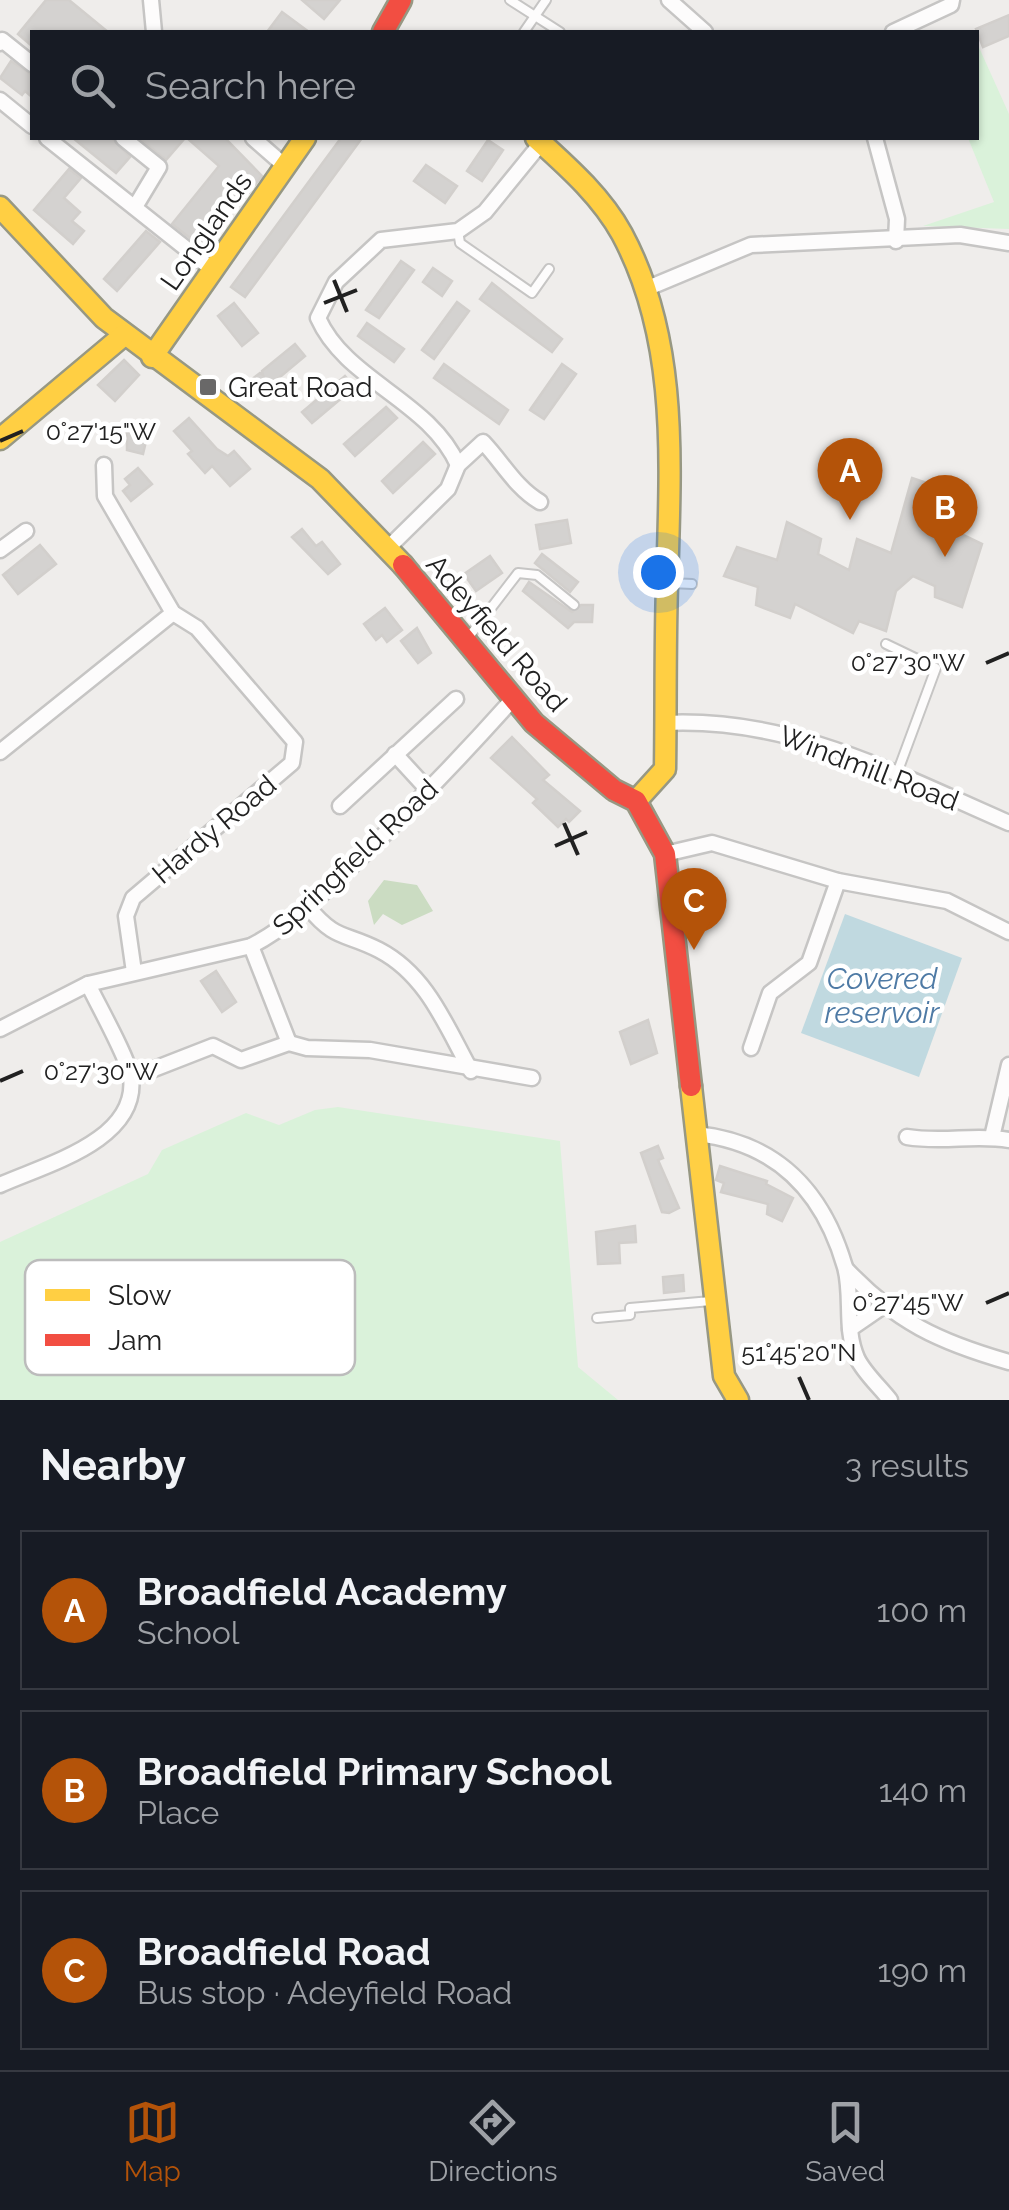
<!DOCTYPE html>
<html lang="en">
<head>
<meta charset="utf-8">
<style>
	body { margin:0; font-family:Raleway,sans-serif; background:#20242c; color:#f1f3f6 }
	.you { position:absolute; left:658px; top:572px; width:35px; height:35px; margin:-25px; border:8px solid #fff; border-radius:50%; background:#1a73e8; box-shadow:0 0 0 15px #1a73e833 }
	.badge { display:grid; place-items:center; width:65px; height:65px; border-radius:50%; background:#b45309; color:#fff; font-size:32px; font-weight:700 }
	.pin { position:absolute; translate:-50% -82px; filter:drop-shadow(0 2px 5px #0008) }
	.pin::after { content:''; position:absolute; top:52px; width:35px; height:30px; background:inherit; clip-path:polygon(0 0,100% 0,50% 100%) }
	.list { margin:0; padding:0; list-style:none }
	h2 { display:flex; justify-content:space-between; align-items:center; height:130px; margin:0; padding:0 40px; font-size:42px }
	h2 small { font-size:32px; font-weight:400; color:#9ea1a6 }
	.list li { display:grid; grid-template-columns:65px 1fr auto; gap:30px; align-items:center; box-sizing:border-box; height:160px; margin:0 20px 20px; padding:0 20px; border:2px solid #363941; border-radius:0px }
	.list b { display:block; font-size:38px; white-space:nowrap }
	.list p { margin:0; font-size:32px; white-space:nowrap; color:#9ea1a6 }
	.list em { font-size:32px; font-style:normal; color:#9ea1a6 }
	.icon { flex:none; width:55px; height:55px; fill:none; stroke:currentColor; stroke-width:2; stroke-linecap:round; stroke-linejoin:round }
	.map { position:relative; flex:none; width:1009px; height:1400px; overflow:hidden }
	.search { position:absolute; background:#171b24; box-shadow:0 2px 8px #0004; left:30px; right:30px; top:30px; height:110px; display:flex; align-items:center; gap:25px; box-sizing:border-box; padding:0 35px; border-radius:0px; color:#9ea1a6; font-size:38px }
	.sheet { height:670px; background:#171b24 }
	nav { display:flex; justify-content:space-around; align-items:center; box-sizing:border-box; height:140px; border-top:2px solid #363941; background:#171b24; font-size:28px; color:#9ea1a6 }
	nav a { display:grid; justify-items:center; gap:5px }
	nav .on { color:#b45309 }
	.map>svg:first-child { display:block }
</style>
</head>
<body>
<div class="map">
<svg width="1009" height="1400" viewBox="0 0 1009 1400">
	<rect width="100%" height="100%" fill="#efedeb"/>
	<path fill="#cbdcc2" d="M384,880l33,5 16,26 -31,14 -19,-11 -9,11 -6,-24z"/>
	<g fill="#daf2da">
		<path d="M977,43l32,71v115l-86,-3 71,-24 -26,-64h8z"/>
		<path d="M338,1107l222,34 18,226 40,33h-618v-158l148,-68 14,-24 84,-37 33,12 36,-15z"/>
	</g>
	<path fill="#c0d9e0" d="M845,914l117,44 -43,119 -118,-44z"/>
	<g fill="#d4d2d0" stroke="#d2cfcc" stroke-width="2.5">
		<path d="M46,0h23l39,32h-76v14l-14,-12z"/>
		<path d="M302,0h38l-16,19z"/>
		<path d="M282,12l27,20h-42z"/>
		<path d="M1009,15v21l-26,11 -7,-18z"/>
		<path d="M11,61l21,14v22l-7,-6 -3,4 -22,-17z"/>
		<path d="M73,138h39l18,19 -14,16z"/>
		<path d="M139,138h46l-19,22z"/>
		<path d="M187,138h38l37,38 -58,73 -32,-25 47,-58z"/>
		<path d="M341,138h21l-117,159 -14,-10z"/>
		<path d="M488,140l15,10 -21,31 -15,-10z"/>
		<path d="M426,165l31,21 -12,17 -31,-22z"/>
		<path d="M69,169l12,9 -17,20 16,14 -8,9 12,10 -11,13 -39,-34z"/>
		<path d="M146,231l14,11 -43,49 -13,-12z"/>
		<path d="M401,261l13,9 -35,48 -13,-8z"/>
		<path d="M433,268l19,13 -10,15 -19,-14z"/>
		<path d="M492,283l70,56 -10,13 -72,-53z"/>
		<path d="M457,302l12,9 -35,48 -12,-9z"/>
		<path d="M234,303l24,30 -16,13 -24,-30z"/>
		<path d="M367,323l37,26 -10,13 -36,-26z"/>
		<path d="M295,344l10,12 -43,36 -11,-12 9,-7 3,2 -1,-4z"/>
		<path d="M124,360l15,15 -24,26 -17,-16z"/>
		<path d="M444,364l64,46 -9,14 -65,-46z"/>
		<path d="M562,364l14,10 -32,45 -14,-9z"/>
		<path d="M345,376l10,11 -43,36 -10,-11z"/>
		<path d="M386,407l11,11 -42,38 -11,-12z"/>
		<path d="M189,418l28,31 11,7 6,-5 16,18 -20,17 -18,-20 -7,7 -17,-19 4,-3 -18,-20z"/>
		<path d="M127,423l21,10 -5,21 -16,-4z"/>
		<path d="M423,442l12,12 -42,39 -11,-12z"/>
		<path d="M138,468l14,16 -21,17 -8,-10 7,-6 -5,-6z"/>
		<path d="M912,478l62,21 -13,35 21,10 -20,63 -27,-10v-11l-22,-10 -17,15 -10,40 -27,-10 -6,12 -58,-29 -5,14 -34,-13 2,-18 -34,-11 13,-29 40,13 10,-38 34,17 -3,15 31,16 8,-31 34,14z"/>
		<path d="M567,520l4,23 -31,6 -4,-24z"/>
		<path d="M302,529l14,17 6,-4 18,22 -12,10 -36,-37z"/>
		<path d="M40,545l16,19 -38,30 -15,-19z"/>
		<path d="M542,554l36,28 -8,10 -35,-29z"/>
		<path d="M490,556l12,17 -26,18 -12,-17z"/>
		<path d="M529,582l43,30 9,-7h12l-1,17h-18l-6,6 -45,-37z"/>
		<path d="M385,608l17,22 -15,12 -5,-7 -6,5 -12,-16z"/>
		<path d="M417,628l14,25 -13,10 -17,-22z"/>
		<path d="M512,737l37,38 -6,5 37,31 -11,11 -3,-3 -8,8 -25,-24 4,-4 -46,-41z"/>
		<path d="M216,971l20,31 -14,10 -21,-31z"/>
		<path d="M648,1020l9,33 -26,11 -11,-32z"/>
		<path d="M658,1146l5,12 -5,2 21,48 -10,5 -7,-1 -21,-59z"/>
		<path d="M720,1166l47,15 -1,3 27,14 -11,23 -15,-7 1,-10 -47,-12 3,-9 -8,-3z"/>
		<path d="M635,1226l1,16 -17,1 1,20 -22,1 -2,-32z"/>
		<path d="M683,1275l1,16 -20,2 -1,-16z"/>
	</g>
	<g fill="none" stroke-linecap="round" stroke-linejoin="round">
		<g stroke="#c6c5c4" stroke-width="12">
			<g id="lane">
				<path d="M510,0l50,32"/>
				<path d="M524,32l22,-32"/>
				<path d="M458,231l2,12 72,50 17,-24"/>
				<path d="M671,583l21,1"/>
				<path d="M468,638l50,-65 19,2 37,30"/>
				<path d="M886,644l50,24 -40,108"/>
				<path d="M597,1318l33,-3v-7l81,-7"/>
			</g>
		</g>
		<g stroke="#c6c5c4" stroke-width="19">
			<g id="street">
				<path d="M151,0l3,32"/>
				<path d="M669,0l36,32"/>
				<path d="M893,32l58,-27 1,-5"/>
				<path d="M0,43l2,-3 30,24"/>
				<path d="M0,100l32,26"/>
				<path d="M47,138l166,132"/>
				<path d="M123,138l36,29 -24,40"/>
				<path d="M253,138l32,28"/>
				<path d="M875,138l22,81 -1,22"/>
				<path d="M648,288l103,-43 209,-10 49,8"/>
				<path d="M104,465l1,31 68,117 24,15 98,114 -3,21 -159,135 -7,18 8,56"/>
				<path d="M458,465c-29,-65 -112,-84 -140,-147l18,-36 45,-42 77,-9 27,-19 57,-70"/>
				<path d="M388,548l60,-59 10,-24 25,-23c20,21 32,45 57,60"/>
				<path d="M0,550l26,-19"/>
				<path d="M665,723c127,-6 231,51 344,100"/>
				<path d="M0,752l173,-139"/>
				<path d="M395,754l34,37"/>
				<path d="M340,806l116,-107"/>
				<path d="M665,854l47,-11 126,38 109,20 62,31"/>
				<path d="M308,907c28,34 36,25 71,43 48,25 67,76 92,121"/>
				<path d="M251,946l38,97"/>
				<path d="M0,1029l88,-45 163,-38c41,-21 74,-55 107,-86 54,-52 105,-105 155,-161"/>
				<path d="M751,1048l19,-55 39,-30 29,-82"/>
				<path d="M131,1078l82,-32 28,14 48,-17 18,5 63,2 162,28"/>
				<path d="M696,1134c80,8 127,57 149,133 8,29 -1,62 12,91 7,15 23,29 33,42"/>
				<path d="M907,1137c36,6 68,-3 102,3"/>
				<path d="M992,1137l17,-72"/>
				<path d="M0,1185c44,-20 139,-44 131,-108 -3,-19 -33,-72 -43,-93"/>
				<path d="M846,1269c50,53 93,73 163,93"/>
				<path d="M850,1329l32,-22"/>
			</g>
		</g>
		<g stroke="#979883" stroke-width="25">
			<g id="slow">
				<path d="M536,138c32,29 65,58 86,96 58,108 48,233 45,352 -2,61 -1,122 -2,183l-29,32"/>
				<path d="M0,207l104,111 216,161 83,86"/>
				<path d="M152,357l153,-219"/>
				<path d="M0,439l124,-104"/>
				<path d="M691,1086l33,290 14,24"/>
			</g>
		</g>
		<g stroke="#979883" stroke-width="25">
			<g id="jam">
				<path d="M383,32l18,-32"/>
				<path d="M403,565l131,158 80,67 22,11 29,53 26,232"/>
			</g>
		</g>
		<use href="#lane" stroke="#fdfcfc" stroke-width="8"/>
		<use href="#street" stroke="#fdfcfc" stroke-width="14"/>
		<use href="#slow" stroke="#ffcf43" stroke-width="20"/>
		<use href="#jam" stroke="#f24e42" stroke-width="20"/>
	</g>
	<path fill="none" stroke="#212121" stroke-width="4" d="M334,280l13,32M324,303l33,-13M0,441l23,-10M986,663l23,-10M564,823l14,32M555,846l32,-14M0,1081l23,-10M986,1303l23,-10M799,1377l10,23"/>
	<rect fill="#696868" stroke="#fff" stroke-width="4" x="198" y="377" width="20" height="20" rx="5"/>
	<g text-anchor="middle" stroke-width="9" stroke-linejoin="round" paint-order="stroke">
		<g font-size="28" fill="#212121" stroke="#fff">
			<text transform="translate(206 231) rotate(-55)" y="10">Longlands</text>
			<text transform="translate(497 633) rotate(49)" y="10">Adeyfield Road</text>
			<text transform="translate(869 768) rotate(21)" y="10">Windmill Road</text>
			<text transform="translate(214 829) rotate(-40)" y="10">Hardy Road</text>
			<text transform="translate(355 857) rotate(-43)" y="10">Springfield Road</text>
		</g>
		<g font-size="28" fill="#212121" stroke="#fff" text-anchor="start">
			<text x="228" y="397">Great Road</text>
		</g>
		<g font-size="30" font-style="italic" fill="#4e7aa5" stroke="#fff">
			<text x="882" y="989">Covered<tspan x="882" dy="34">reservoir</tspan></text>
		</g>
	</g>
	<rect x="25" y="1260" width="330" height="115" rx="15" fill="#fff" stroke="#bcbcbc" stroke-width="2.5"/>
	<rect x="45" y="1289" width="45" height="12" fill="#ffcf43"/>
	<rect x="45" y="1334" width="45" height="12" fill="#f24e42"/>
	<g font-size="28" fill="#212121">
		<text x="108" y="1305">Slow</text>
		<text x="108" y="1350">Jam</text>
	</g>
	<g font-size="25" text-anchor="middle" fill="#212121" stroke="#fff" stroke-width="9" stroke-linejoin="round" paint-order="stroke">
		<text x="101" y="440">0°27'15"W</text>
		<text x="908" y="671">0°27'30"W</text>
		<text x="101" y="1080">0°27'30"W</text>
		<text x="908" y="1311">0°27'45"W</text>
		<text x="799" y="1361">51°45'20"N</text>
	</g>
</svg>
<div class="you"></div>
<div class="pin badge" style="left:850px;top:520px">A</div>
<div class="pin badge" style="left:945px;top:557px">B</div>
<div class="pin badge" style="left:694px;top:950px">C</div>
<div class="search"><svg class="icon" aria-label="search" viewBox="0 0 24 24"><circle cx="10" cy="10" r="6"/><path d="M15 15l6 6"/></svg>Search here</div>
</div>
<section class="sheet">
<h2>Nearby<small>3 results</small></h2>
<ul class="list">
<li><span class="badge">A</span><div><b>Broadfield Academy</b><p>School</p></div><em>100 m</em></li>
<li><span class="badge">B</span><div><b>Broadfield Primary School</b><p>Place</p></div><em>140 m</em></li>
<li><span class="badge">C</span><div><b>Broadfield Road</b><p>Bus stop · Adeyfield Road</p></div><em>190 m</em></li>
</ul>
</section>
<nav>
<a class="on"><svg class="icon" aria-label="map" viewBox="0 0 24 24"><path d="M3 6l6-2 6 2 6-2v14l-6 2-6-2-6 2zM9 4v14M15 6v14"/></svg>Map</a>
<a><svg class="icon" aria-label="directions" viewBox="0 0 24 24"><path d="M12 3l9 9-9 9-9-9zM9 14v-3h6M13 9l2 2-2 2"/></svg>Directions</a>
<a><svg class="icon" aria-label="saved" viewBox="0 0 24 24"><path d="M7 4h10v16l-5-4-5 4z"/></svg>Saved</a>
</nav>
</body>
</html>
